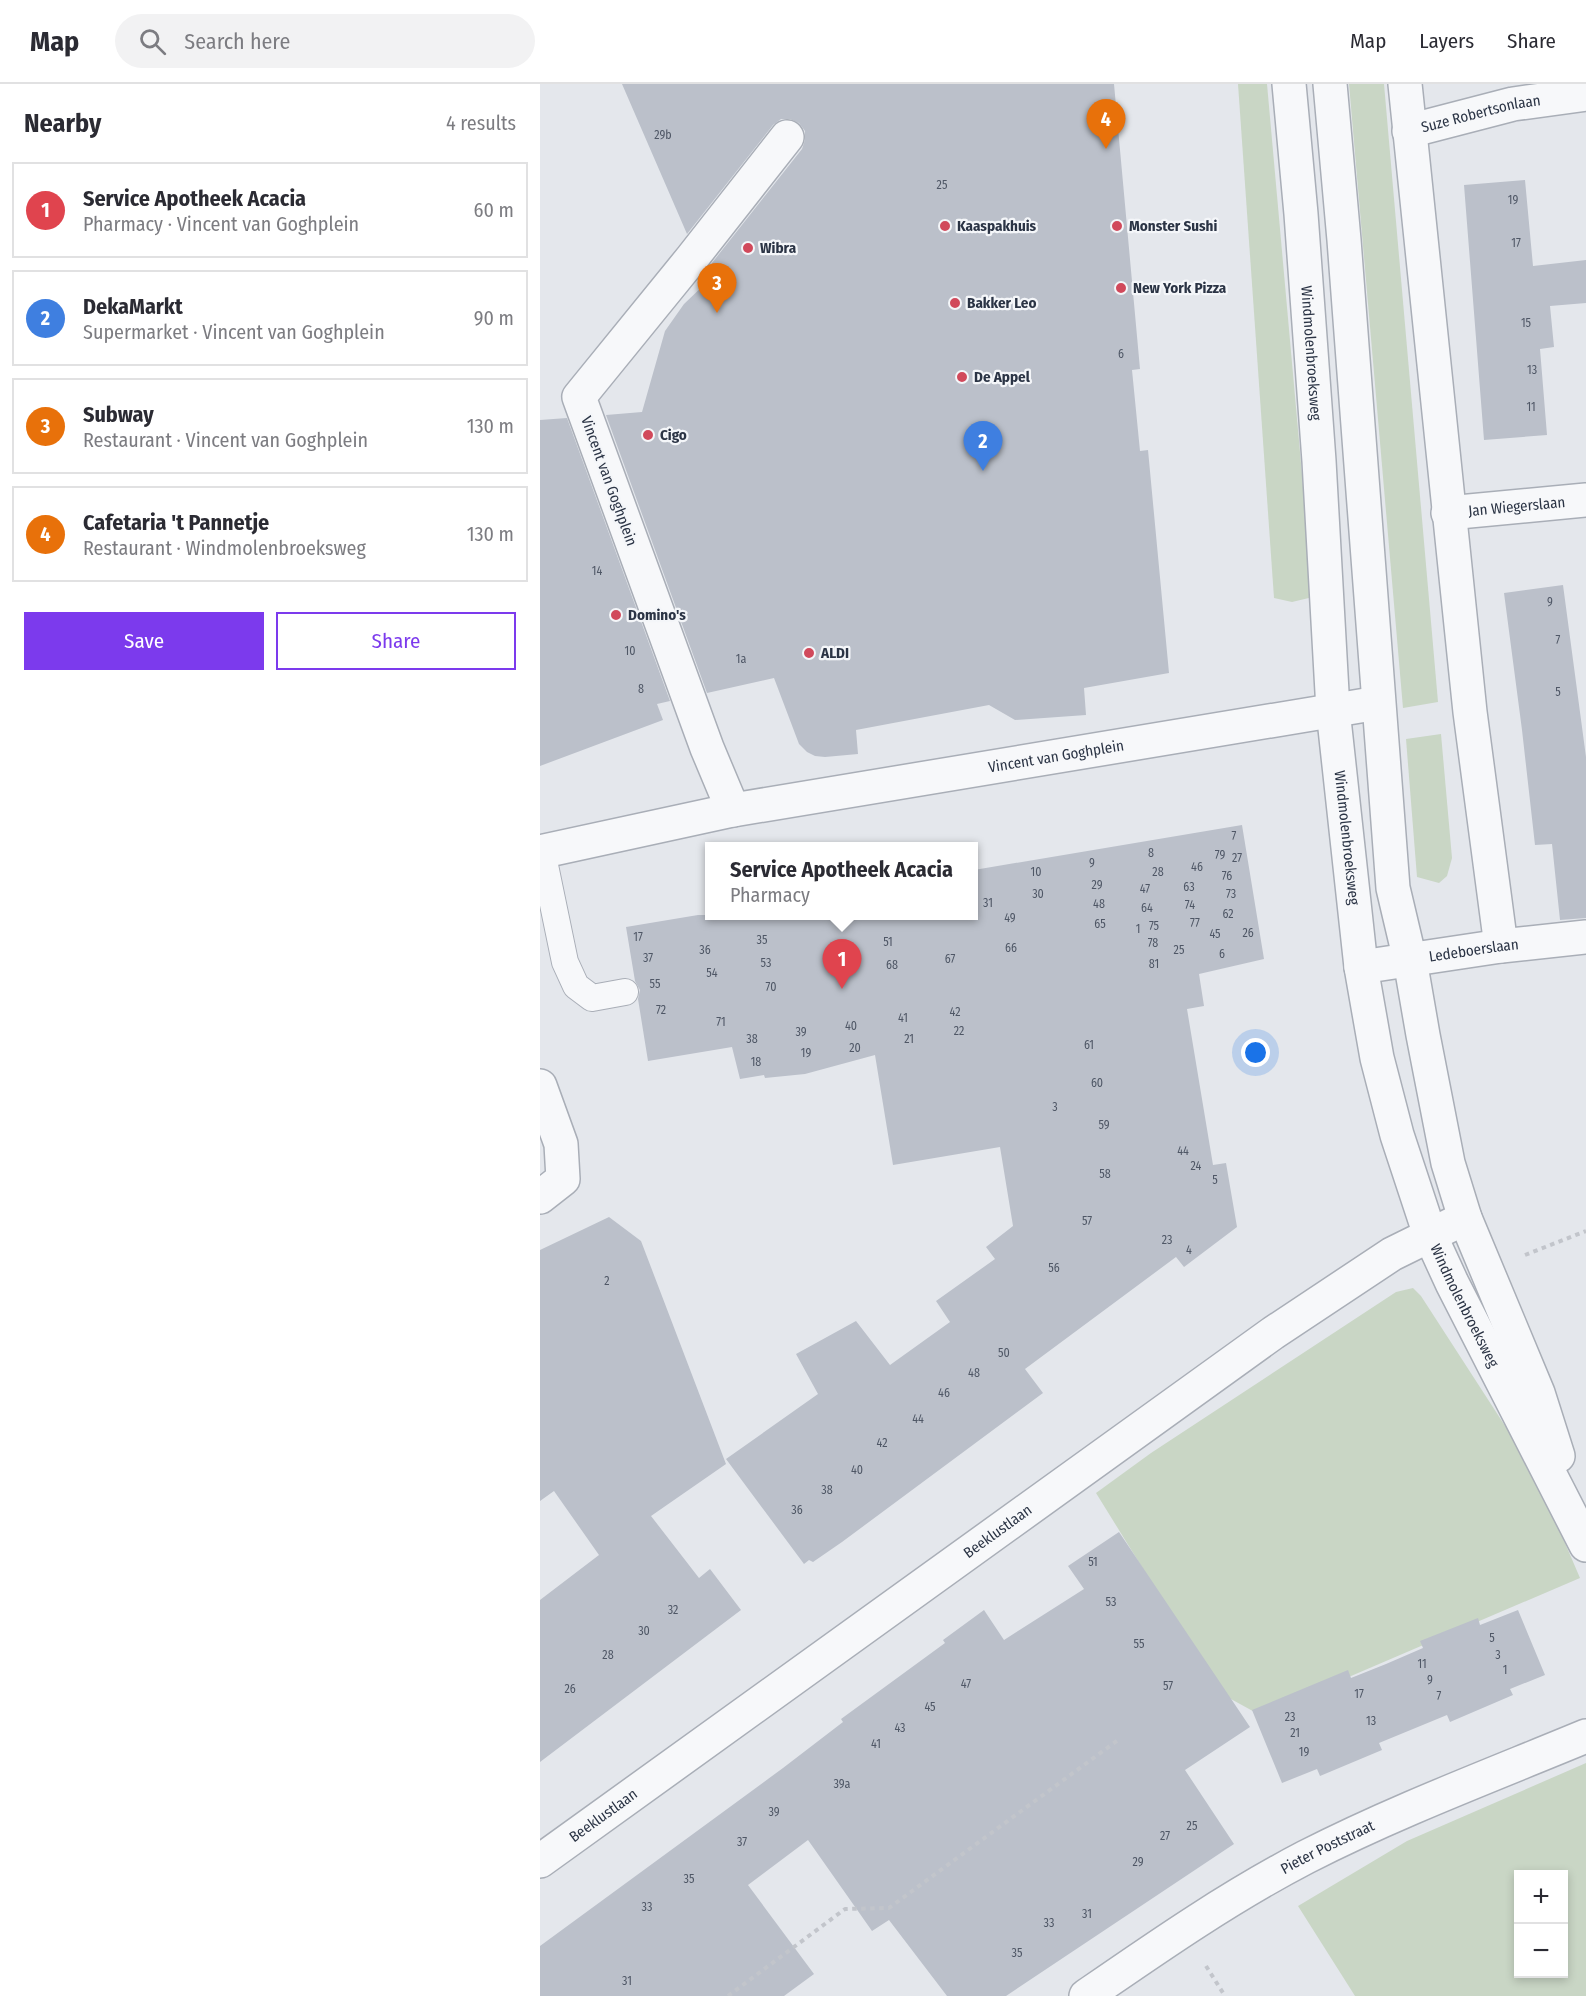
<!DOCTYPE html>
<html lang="en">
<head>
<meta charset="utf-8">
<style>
	body { margin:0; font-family:"Fira Sans Condensed",sans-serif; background:#f2f2f3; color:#2b2b33 }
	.controls { position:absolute; right:18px; bottom:18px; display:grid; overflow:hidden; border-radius:0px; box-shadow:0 3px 9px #0003 }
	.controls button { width:54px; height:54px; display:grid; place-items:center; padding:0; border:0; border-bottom:2px solid #e1e1e2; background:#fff; color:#2b2b33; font:30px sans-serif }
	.you { position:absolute; left:716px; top:969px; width:21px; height:21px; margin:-15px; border:4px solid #fff; border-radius:50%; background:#1a73e8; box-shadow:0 0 0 9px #1a73e833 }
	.badge { display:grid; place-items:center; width:39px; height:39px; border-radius:50%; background:#7c3aed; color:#fff; font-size:20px; font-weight:700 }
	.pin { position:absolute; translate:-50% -50px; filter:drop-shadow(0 2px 3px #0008) }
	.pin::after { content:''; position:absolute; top:32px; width:21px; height:18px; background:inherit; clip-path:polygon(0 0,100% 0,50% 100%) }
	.popup { position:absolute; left:165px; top:758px; width:273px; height:78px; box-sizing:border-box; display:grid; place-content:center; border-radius:0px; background:#fff; filter:drop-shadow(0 2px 4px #0005); font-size:20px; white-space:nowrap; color:#7c7c81 }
	.popup b { font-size:22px; color:#2b2b33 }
	.popup::after { content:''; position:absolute; left:50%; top:100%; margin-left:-12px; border:12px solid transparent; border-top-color:#fff }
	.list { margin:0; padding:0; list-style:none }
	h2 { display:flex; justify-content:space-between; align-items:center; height:78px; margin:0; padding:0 24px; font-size:26px }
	h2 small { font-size:20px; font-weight:400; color:#7c7c81 }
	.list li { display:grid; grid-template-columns:39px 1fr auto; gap:18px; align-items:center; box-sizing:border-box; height:96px; margin:0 12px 12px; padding:0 12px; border:2px solid #e1e1e2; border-radius:0px }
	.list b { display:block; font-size:22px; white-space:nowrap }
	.list p { margin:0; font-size:20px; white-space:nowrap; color:#7c7c81 }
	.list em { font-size:20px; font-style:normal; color:#7c7c81 }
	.actions { display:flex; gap:12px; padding:18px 24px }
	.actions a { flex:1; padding:14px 0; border:2px solid #7c3aed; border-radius:0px; text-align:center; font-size:21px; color:#7c3aed }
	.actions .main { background:#7c3aed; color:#fff }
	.icon { flex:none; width:33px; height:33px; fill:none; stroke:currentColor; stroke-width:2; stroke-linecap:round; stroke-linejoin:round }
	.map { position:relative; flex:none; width:1046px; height:1912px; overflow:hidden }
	header { display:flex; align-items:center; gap:36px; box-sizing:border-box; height:84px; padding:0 30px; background:#fff; border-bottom:2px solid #e1e1e2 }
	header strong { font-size:28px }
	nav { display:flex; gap:33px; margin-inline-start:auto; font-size:21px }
	.search { width:420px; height:54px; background:#f2f2f3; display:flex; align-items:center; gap:15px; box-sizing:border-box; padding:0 21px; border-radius:33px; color:#7c7c81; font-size:22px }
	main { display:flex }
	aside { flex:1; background:#fff }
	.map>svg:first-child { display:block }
</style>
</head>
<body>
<header>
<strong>Map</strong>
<div class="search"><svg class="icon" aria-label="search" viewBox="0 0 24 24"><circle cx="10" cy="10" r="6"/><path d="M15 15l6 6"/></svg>Search here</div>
<nav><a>Map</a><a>Layers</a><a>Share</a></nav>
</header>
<main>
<aside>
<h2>Nearby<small>4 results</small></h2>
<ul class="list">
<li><span class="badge" style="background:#e0444e">1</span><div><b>Service Apotheek Acacia</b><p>Pharmacy · Vincent van Goghplein</p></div><em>60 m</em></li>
<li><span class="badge" style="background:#3f7fe0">2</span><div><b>DekaMarkt</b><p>Supermarket · Vincent van Goghplein</p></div><em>90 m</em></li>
<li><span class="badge" style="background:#e8710a">3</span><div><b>Subway</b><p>Restaurant · Vincent van Goghplein</p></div><em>130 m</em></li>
<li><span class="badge" style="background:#e8710a">4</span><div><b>Cafetaria 't Pannetje</b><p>Restaurant · Windmolenbroeksweg</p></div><em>130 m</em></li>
</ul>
<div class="actions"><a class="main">Save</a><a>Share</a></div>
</aside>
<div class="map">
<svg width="1046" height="1912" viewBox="0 0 1046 1912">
	<rect width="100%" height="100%" fill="#e4e7ec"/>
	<g fill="#c9d6c5" fill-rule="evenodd">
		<path d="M698,0h29l46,513 -21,5 -18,-4z"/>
		<path d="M809,0h35l54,618 -35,6z"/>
		<path d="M901,650l11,124 -5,18 -8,7 -22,-6 -11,-138z"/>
		<path d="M873,1204l8,8 123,190 9,29 27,63 -320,137 -40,-22 -124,-200 55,-40 245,-161z"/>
		<path d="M1046,1679v233h-231l-57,-90 109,-65zM978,1790h45v100h-45z"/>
	</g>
	<g fill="#bbc0ca">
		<path d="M82,0h492l26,285 -8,1 8,81 8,-1 21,223 -85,15 2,27 -71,5 -26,-15 -133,25 2,24 -33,3 -10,-1 -8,-4 -8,-8 -25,-66 -67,15 -101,-278 36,-3 23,-81 19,-27 23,-22 -3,-9 98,-124 3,-9v-9l-6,-8 -9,-4h-9l-8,6 -86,109z"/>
		<path d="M985,96l8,86 53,-6v43l-36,3 4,41 -14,2 7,86 -63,5 -20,-255z"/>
		<path d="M27,334l103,283 -13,3 6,16 -123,46v-346z"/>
		<path d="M1023,501l23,172v161l-26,2 -8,-76 -17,1 -13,-115 -18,-137z"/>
		<path d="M702,741l22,134 -65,15 5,32 -17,3 26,156 13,-2 11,64 -53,40 -8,-10 -151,112 18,24 -201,149 -29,20 -4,-2 -5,4 -78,-105 92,-65 -22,-40 60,-33 34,44 60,-43 -14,-21 59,-42 -9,-12 27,-21 -13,-79 -107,18 -18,-110 -70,19 -40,4 -1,-3 -24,4 -8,-32 -84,14 -10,-62 2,-9 -5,-9 -9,-54 72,-12h276v-45z"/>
		<path d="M69,1133l32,24 85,223 -75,52 48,62 11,-9 31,41 -201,152v-162l59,-45 -45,-64 -14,10v-251z"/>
		<path d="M579,1448l131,195 -65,43 49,74 -228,152h-59l-58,-76 -17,11 -64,-91 -60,45 66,89 -30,22h-244v-50l243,-178 60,-46 -2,-3 104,-76 -2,-3 41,-30 20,30 80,-51 -16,-23z"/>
		<path d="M978,1526l27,65 -35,14 3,6 -63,27 -3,-7 -68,28 3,7 -62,26 -3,-7 -35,14 -30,-73 96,-40 3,8 35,-14 37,-16 -3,-7 58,-23 2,7z"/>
	</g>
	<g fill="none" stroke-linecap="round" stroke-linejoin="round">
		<g stroke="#a9aeb7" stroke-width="28">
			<path id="service" d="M2,767l23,111 11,24 16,12 33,-6"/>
		</g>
		<g stroke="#a9aeb7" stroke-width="36">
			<path id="pedestrian" d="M193,726l-26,-62 -128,-351 113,-139 95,-121"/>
		</g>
		<g stroke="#a9aeb7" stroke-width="36">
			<g id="minor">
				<path d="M865,0l65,628 31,234"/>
				<path id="s1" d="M869,47l104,-27 73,-10"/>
				<path id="s2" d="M908,429l138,-13"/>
				<path id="s3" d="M0,768l193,-42 645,-107"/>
				<path id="s4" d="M821,883l140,-21 85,-9"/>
				<path d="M0,1002l21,58 2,35 -23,18"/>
				<path id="s5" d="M0,1777l733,-528 119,-79 73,-36"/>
				<path id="s6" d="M546,1912c71,-49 143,-99 220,-139 90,-46 186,-82 280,-121"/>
			</g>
		</g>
		<g stroke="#a9aeb7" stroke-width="36">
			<g id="tertiary">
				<path id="s7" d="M749,0l12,130 18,247 14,249 28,257 16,91 20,77 33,100 22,48 134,262"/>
				<path d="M790,0l14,156 49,648 17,72 13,75 25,128 17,55 73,175 20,63"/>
			</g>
		</g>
		<g stroke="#c2c5cb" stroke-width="4" stroke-dasharray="4.5 4.5" stroke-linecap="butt">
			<path d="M985,1171l61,-24"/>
			<path d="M666,1882l19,30"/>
			<path d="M188,1912l117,-87 44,-1 229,-168"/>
		</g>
		<use href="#service" stroke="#f7f8fa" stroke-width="26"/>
		<use href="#pedestrian" stroke="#f7f8fa" stroke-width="33"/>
		<use href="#minor" stroke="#f7f8fa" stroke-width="33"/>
		<use href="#tertiary" stroke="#f7f8fa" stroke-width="33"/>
	</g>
	<g fill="#d1495b" stroke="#f4f6f9" stroke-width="2">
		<circle cx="405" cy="142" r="6"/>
		<circle cx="577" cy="142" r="6"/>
		<circle cx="208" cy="164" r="6"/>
		<circle cx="581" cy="204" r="6"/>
		<circle cx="415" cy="219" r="6"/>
		<circle cx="422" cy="293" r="6"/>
		<circle cx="108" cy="351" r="6"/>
		<circle cx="76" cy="531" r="6"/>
		<circle cx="269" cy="569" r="6"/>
	</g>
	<g text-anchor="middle" stroke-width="4.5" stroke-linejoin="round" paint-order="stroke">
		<g font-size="12" fill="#4f5766">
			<text x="123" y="55">29b</text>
			<text x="402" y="105">25</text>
			<text x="973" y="120">19</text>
			<text x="976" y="163">17</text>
			<text x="986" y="243">15</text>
			<text x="581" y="274">6</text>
			<text x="992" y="290">13</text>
			<text x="991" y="327">11</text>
			<text x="57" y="491">14</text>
			<text x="1010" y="522">9</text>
			<text x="1018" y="560">7</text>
			<text x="90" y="571">10</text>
			<text x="201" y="579">1a</text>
			<text x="101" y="609">8</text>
			<text x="1018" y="612">5</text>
			<text x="694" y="756">7</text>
			<text x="611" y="773">8</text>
			<text x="680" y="775">79</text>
			<text x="697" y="778">27</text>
			<text x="552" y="783">9</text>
			<text x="657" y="787">46</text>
			<text x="496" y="792">10</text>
			<text x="618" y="792">28</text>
			<text x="687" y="796">76</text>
			<text x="557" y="805">29</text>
			<text x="649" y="807">63</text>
			<text x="605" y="809">47</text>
			<text x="498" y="814">30</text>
			<text x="691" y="814">73</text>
			<text x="448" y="823">31</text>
			<text x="559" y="824">48</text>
			<text x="650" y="825">74</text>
			<text x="607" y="828">64</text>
			<text x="688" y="834">62</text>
			<text x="470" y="838">49</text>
			<text x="655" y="843">77</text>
			<text x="560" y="844">65</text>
			<text x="614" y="846">75</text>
			<text x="598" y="849">1</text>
			<text x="708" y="853">26</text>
			<text x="675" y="854">45</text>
			<text x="98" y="857">17</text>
			<text x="222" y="860">35</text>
			<text x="348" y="862">51</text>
			<text x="613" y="863">78</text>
			<text x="471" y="868">66</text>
			<text x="165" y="870">36</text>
			<text x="639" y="870">25</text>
			<text x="682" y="874">6</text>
			<text x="108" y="878">37</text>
			<text x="410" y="879">67</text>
			<text x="226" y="883">53</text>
			<text x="614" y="884">81</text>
			<text x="352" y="885">68</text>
			<text x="172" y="893">54</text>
			<text x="115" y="904">55</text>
			<text x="231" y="907">70</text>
			<text x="121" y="930">72</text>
			<text x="415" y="932">42</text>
			<text x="363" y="938">41</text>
			<text x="181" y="942">71</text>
			<text x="311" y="946">40</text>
			<text x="419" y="951">22</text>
			<text x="261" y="952">39</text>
			<text x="212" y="959">38</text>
			<text x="369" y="959">21</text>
			<text x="549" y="965">61</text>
			<text x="315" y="968">20</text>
			<text x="266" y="973">19</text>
			<text x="216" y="982">18</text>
			<text x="557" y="1003">60</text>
			<text x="515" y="1027">3</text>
			<text x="564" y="1045">59</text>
			<text x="643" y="1071">44</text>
			<text x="656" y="1086">24</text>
			<text x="565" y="1094">58</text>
			<text x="675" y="1100">5</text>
			<text x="547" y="1141">57</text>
			<text x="627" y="1160">23</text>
			<text x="649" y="1170">4</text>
			<text x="514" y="1188">56</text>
			<text x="67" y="1201">2</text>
			<text x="464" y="1273">50</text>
			<text x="434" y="1293">48</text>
			<text x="404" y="1313">46</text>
			<text x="378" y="1339">44</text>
			<text x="342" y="1363">42</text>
			<text x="317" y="1390">40</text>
			<text x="287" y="1410">38</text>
			<text x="257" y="1430">36</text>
			<text x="553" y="1482">51</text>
			<text x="571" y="1522">53</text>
			<text x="133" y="1530">32</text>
			<text x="104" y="1551">30</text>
			<text x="952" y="1558">5</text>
			<text x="599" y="1564">55</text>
			<text x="68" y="1575">28</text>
			<text x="958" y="1575">3</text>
			<text x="882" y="1584">11</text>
			<text x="965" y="1590">1</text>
			<text x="890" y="1600">9</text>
			<text x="426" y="1604">47</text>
			<text x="628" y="1606">57</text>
			<text x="30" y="1609">26</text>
			<text x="819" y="1614">17</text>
			<text x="899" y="1616">7</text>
			<text x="390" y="1627">45</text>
			<text x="750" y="1637">23</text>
			<text x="831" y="1641">13</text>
			<text x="360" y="1648">43</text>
			<text x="755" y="1653">21</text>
			<text x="336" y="1664">41</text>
			<text x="764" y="1672">19</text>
			<text x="302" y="1704">39a</text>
			<text x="234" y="1732">39</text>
			<text x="652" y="1746">25</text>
			<text x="625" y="1756">27</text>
			<text x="202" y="1762">37</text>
			<text x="598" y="1782">29</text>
			<text x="149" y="1799">35</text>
			<text x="107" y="1827">33</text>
			<text x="547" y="1834">31</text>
			<text x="509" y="1843">33</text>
			<text x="477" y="1873">35</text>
			<text x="87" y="1901">31</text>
		</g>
		<g font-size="15" fill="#2b3445" stroke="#f4f6f9">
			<text dy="5" stroke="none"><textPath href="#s1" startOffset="74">Suze Robertsonlaan</textPath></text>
			<text dy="5" stroke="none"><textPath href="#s7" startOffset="270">Windmolenbroeksweg</textPath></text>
			<text transform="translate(69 397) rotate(70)" y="5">Vincent van Goghplein</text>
			<text dy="5" stroke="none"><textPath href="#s2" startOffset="69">Jan Wiegerslaan</textPath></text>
			<text dy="5" stroke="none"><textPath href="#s3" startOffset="525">Vincent van Goghplein</textPath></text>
			<text dy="5" stroke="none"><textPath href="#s7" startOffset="756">Windmolenbroeksweg</textPath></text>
			<text dy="5" stroke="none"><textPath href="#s4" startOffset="114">Ledeboerslaan</textPath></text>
			<text dy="5" stroke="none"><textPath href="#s7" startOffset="1242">Windmolenbroeksweg</textPath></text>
			<text dy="5" stroke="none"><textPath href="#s5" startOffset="564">Beeklustlaan</textPath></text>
			<text dy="5" stroke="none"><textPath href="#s5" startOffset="78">Beeklustlaan</textPath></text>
			<text dy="5" stroke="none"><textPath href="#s6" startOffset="284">Pieter Poststraat</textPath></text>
		</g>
		<g font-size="15" font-weight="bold" fill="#2b3445" stroke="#f4f6f9" text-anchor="start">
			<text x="417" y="147">Kaaspakhuis</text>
			<text x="589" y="147">Monster Sushi</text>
			<text x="220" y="169">Wibra</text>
			<text x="593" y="209">New York Pizza</text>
			<text x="427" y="224">Bakker Leo</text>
			<text x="434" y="298">De Appel</text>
			<text x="120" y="356">Cigo</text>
			<text x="88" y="536">Domino's</text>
			<text x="281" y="574">ALDI</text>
		</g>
	</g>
</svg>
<div class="controls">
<button>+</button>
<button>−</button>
</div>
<div class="you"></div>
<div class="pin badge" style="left:302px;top:905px;background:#e0444e">1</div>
<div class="popup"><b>Service Apotheek Acacia</b>Pharmacy</div>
<div class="pin badge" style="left:443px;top:387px;background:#3f7fe0">2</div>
<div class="pin badge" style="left:177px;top:229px;background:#e8710a">3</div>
<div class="pin badge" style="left:566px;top:65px;background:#e8710a">4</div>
</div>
</main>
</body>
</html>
